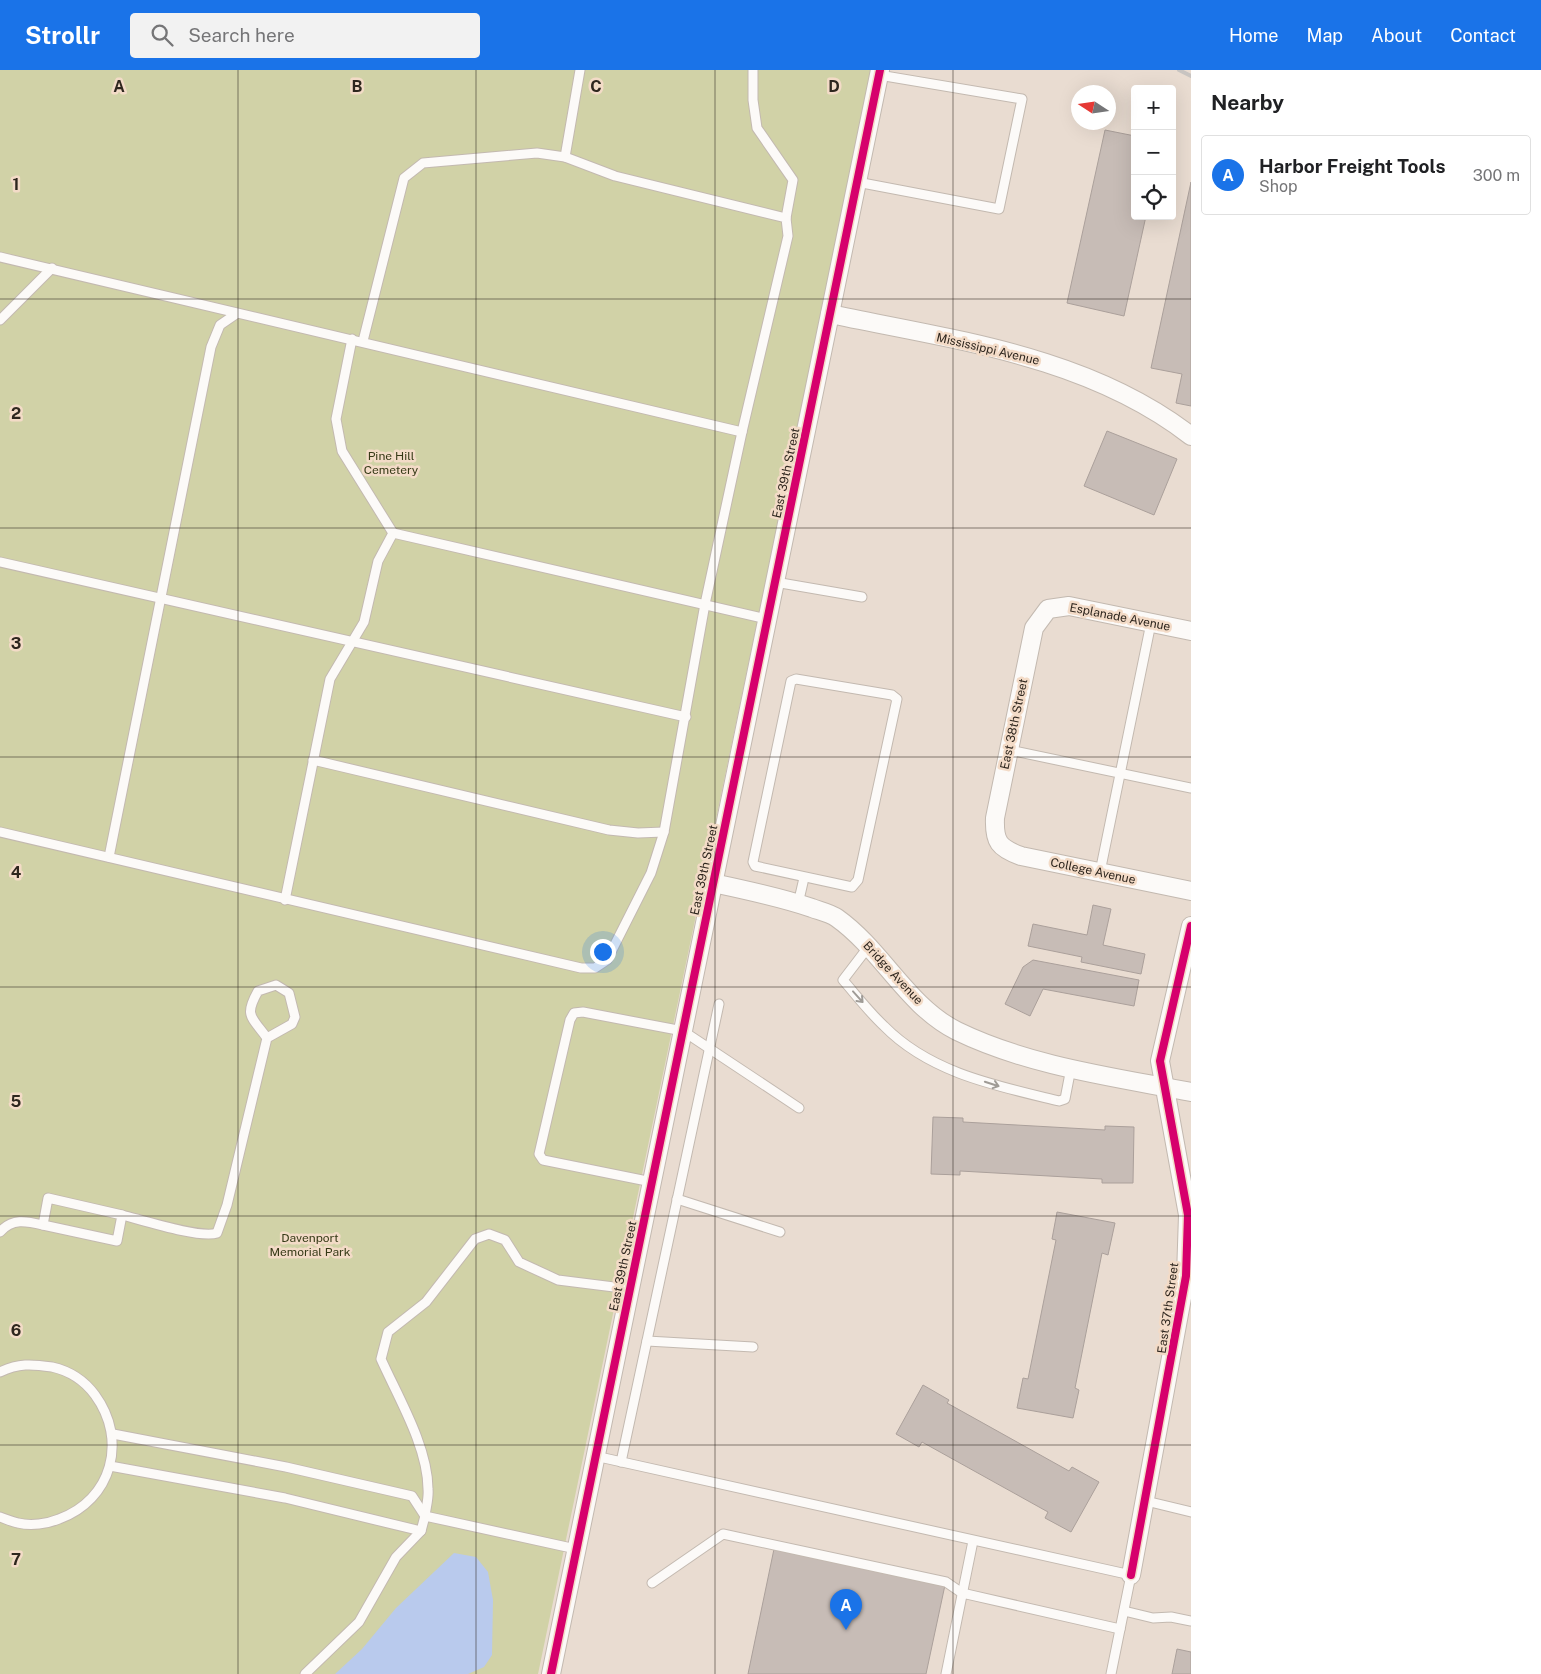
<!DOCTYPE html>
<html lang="en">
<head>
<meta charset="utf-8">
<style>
	body { margin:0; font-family:"Public Sans",sans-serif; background:#f2f2f2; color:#202124 }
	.controls { position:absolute; right:15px; top:15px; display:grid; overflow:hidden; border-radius:5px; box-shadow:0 5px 20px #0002 }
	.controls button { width:45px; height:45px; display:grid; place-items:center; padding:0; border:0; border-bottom:1px solid #e0e0e0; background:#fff; color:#202124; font:25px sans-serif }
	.compass { position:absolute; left:1071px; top:15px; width:45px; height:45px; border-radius:50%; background:#fff; box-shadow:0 5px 20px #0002; rotate:282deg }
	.you { position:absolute; left:602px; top:881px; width:18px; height:18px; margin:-12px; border:4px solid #fff; border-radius:50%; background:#1a73e8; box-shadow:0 0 0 8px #1a73e833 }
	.badge { display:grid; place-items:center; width:32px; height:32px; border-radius:50%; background:#1a73e8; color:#fff; font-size:16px; font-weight:700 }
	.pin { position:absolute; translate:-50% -41px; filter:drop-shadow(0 1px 2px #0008) }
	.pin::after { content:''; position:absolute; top:26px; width:18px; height:15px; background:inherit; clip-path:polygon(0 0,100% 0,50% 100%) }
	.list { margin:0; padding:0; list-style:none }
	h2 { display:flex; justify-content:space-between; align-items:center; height:65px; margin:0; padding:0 20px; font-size:21px }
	h2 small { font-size:16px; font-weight:400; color:#757577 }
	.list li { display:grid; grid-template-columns:32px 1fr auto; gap:15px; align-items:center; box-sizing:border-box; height:80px; margin:0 10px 10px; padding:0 10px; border:1px solid #e0e0e0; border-radius:5px }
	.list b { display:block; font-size:19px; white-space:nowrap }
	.list p { margin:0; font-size:16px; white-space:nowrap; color:#757577 }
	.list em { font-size:16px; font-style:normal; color:#757577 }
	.icon { flex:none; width:28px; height:28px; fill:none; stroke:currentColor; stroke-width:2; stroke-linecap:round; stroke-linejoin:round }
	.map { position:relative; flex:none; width:1191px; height:1604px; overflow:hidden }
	header { display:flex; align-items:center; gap:30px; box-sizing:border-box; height:70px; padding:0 25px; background:#1a73e8; color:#fff }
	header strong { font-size:24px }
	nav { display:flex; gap:28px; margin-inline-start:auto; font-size:18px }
	.search { width:350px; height:45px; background:#f2f2f2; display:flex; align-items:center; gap:12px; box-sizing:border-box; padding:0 18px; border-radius:5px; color:#757577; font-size:19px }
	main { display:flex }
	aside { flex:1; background:#fff }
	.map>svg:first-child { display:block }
</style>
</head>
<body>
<header>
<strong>Strollr</strong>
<div class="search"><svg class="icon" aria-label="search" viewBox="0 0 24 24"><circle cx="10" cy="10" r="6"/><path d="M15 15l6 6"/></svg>Search here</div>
<nav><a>Home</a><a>Map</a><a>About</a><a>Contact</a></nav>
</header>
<main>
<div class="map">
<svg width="1191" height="1604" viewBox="0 0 1191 1604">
	<rect width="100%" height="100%" fill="#e9dcd1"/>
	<path fill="#d1d2a7" d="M0,0h872l-334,1604h-538z"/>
	<path fill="#b9caed" d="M454,1483l22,4 12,15 5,28 -1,55 -8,12 -16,7h-133l27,-25 34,-41z"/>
	<g fill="#c7bcb6" stroke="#aba09b">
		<path d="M1105,60l30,6v80h11l-22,100 -57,-13z"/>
		<path d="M1191,112v224l-15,-3 6,-29 -31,-6z"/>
		<path d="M1107,361l70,28 -23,56 -70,-29z"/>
		<path d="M1093,835l18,4 -8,36 42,9 -4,20 -60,-12 1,-5 -54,-11 5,-22 54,11z"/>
		<path d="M1033,890l106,20 -5,26 -91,-17 -13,27 -25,-12 18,-37z"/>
		<path d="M933,1047l30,1v4l142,8v-4l29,1 -1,56h-31v-4l-142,-8v4l-29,-1z"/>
		<path d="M1057,1142l58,11 -7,32 -6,-2 -27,135 4,2 -6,28 -56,-10 6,-30 5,1 28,-139 -4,-1z"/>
		<path d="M923,1315l26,15 -2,3 122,68 3,-4 27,15 -28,50 -26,-14 3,-6 -126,-70 -3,5 -23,-13z"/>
		<path d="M774,1479l171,36 -19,89h-178z"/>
		<path d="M1177,1579l14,3v22h-19z"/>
	</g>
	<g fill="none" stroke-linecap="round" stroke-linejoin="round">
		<g stroke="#c3b9b0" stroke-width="11">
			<g id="service">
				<path d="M753,0v30l4,28 36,52 -7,38"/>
				<path d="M565,87l15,-87"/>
				<path d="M857,112l142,27 23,-110 -143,-24"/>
				<path d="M0,187l742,175"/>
				<path d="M0,250l52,-52"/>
				<path d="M393,463l374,86"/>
				<path d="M0,492l686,155"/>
				<path d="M775,512l87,15"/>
				<path d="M796,609l96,16 5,4 -39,181 -6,7 -97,-21 -2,-4 38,-181z"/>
				<path d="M1009,680l182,38"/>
				<path d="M313,690l296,70 29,3 26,-1"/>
				<path d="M0,762l581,136h14l12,-8 44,-87 13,-41 41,-228 37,-172 46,-196 -2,-18 -171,-42 -50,-19 -28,-4 -114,10 -19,15 -41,163"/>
				<path d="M109,787l102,-510 9,-22 16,-11"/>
				<path d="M1100,802l51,-249"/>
				<path d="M285,830l45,-221 34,-57 14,-61 15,-28 -51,-82 -6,-32 16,-80"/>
				<path d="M798,834l6,-26"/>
				<path d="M869,876l-26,34c13,15 26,32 41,46 46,47 113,60 175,75l6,-2 6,-31"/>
				<path d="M652,1112l-109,-22 -4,-6 31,-134 4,-7 9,-1 100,19 116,77"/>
				<path d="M48,1128l74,17 -5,26 -74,-16z"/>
				<path d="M677,1129l103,33"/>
				<path d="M122,1145c20,5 79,24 95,18l10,-28 40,-167c-16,-22 -23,-22 -9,-47l18,-6 13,8 6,24 -3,7 -25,14"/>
				<path d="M0,1162c12,-14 26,-11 43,-7"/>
				<path d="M647,1271l106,6"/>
				<path d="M0,1302c18,-9 32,-8 52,-5 18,4 32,13 43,28 33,45 17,105 -36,124 -12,5 -28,7 -41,4 -6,-1 -12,-4 -18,-6"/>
				<path d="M113,1364l173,33 126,29 13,20 -4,15 -25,26 -37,65 -54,52"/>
				<path d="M595,1386l536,119 -20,99"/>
				<path d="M621,1392l98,-458"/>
				<path d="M110,1396l175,32 136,33"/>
				<path d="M1146,1431l45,11"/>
				<path d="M576,1479l-151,-33c1,-9 4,-18 3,-27 0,-42 -30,-92 -47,-130l7,-27 38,-30 49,-63 14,-5 16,6 14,22 39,18 72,9"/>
				<path d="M652,1513l71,-49 223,48 16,11 158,36"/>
				<path d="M1124,1541l29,7 18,-1 20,4"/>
				<path d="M946,1604l27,-133"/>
			</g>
		</g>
		<g stroke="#c3b9b0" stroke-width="20">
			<g id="minor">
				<path d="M830,244c124,26 258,42 361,122"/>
				<path d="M1191,561l-122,-25 -21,3 -14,19 -39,190c-1,24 4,30 26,38l170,35"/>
				<path d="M713,813c33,7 67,14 99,25 8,3 18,5 25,10 45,32 70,88 120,113 72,35 156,46 234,61"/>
				<path d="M1131,1505l55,-299 2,-61 -28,-154 31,-135"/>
				<path d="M551,1604l329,-1604"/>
			</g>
		</g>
		<use href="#service" stroke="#fcfaf8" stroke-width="9"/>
		<use href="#minor" stroke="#fcfaf8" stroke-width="18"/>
		<path stroke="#c8c4c1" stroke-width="4" d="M1179,0l12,6"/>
		<g stroke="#f3dbc7" stroke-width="11">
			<g id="cycleway">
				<path d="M1131,1505l55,-299 2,-61 -28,-154 31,-135"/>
				<path d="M551,1604l329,-1604"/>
			</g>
		</g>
		<use href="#cycleway" stroke="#d6006c" stroke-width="8"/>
	</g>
	<defs><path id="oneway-shaft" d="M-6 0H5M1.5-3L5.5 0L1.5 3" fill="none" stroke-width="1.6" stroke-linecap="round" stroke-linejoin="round" transform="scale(1.25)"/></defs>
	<g stroke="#9f9b96">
		<use href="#oneway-shaft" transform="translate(858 927) rotate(48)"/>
		<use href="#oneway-shaft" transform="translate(992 1014) rotate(18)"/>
	</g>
	<path fill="none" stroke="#2e261e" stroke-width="1" stroke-opacity="0.55" d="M238,0v1604M476,0v1604M715,0v1604M953,0v1604M0,229h1191M0,458h1191M0,687h1191M0,917h1191M0,1146h1191M0,1375h1191"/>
	<g text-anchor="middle" stroke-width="5" stroke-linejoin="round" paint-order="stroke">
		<g font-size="12" fill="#2e261e" stroke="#f3dbc7">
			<text transform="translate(988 279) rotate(13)" y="4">Mississippi Avenue</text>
			<text transform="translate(786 403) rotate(-78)" y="4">East 39th Street</text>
			<text transform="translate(1120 547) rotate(11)" y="4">Esplanade Avenue</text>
			<text transform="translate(1014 654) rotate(-78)" y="4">East 38th Street</text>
			<text transform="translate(704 800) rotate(-78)" y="4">East 39th Street</text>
			<text transform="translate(1093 801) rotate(12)" y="4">College Avenue</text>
			<text transform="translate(893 903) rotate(47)" y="4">Bridge Avenue</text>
			<text transform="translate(623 1196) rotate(-78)" y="4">East 39th Street</text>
			<text transform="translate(1168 1238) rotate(-82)" y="4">East 37th Street</text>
		</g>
		<g font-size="12" fill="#363a17" stroke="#f3dbc7">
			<text x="391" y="390">Pine Hill<tspan x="391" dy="14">Cemetery</tspan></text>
			<text x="310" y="1172">Davenport<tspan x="310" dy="14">Memorial Park</tspan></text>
		</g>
	</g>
	<g font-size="16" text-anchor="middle" font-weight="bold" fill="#2e261e" stroke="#f3dbc7" stroke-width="5" stroke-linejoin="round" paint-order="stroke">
		<text x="119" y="22">A</text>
		<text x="357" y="22">B</text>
		<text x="596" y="22">C</text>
		<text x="834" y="22">D</text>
		<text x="16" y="120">1</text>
		<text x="16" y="349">2</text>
		<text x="16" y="579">3</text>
		<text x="16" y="808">4</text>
		<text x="16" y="1037">5</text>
		<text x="16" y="1266">6</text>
		<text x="16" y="1495">7</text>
	</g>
</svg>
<div class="controls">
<button>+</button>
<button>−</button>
<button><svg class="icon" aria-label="locate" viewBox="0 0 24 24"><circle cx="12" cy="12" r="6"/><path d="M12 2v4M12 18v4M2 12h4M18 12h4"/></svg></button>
</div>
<svg class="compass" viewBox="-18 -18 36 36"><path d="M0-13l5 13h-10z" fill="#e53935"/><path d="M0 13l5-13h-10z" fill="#757577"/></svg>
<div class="you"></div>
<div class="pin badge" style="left:846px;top:1560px">A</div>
</div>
<aside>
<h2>Nearby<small></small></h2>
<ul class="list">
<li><span class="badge">A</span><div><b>Harbor Freight Tools</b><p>Shop</p></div><em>300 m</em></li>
</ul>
</aside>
</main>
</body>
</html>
